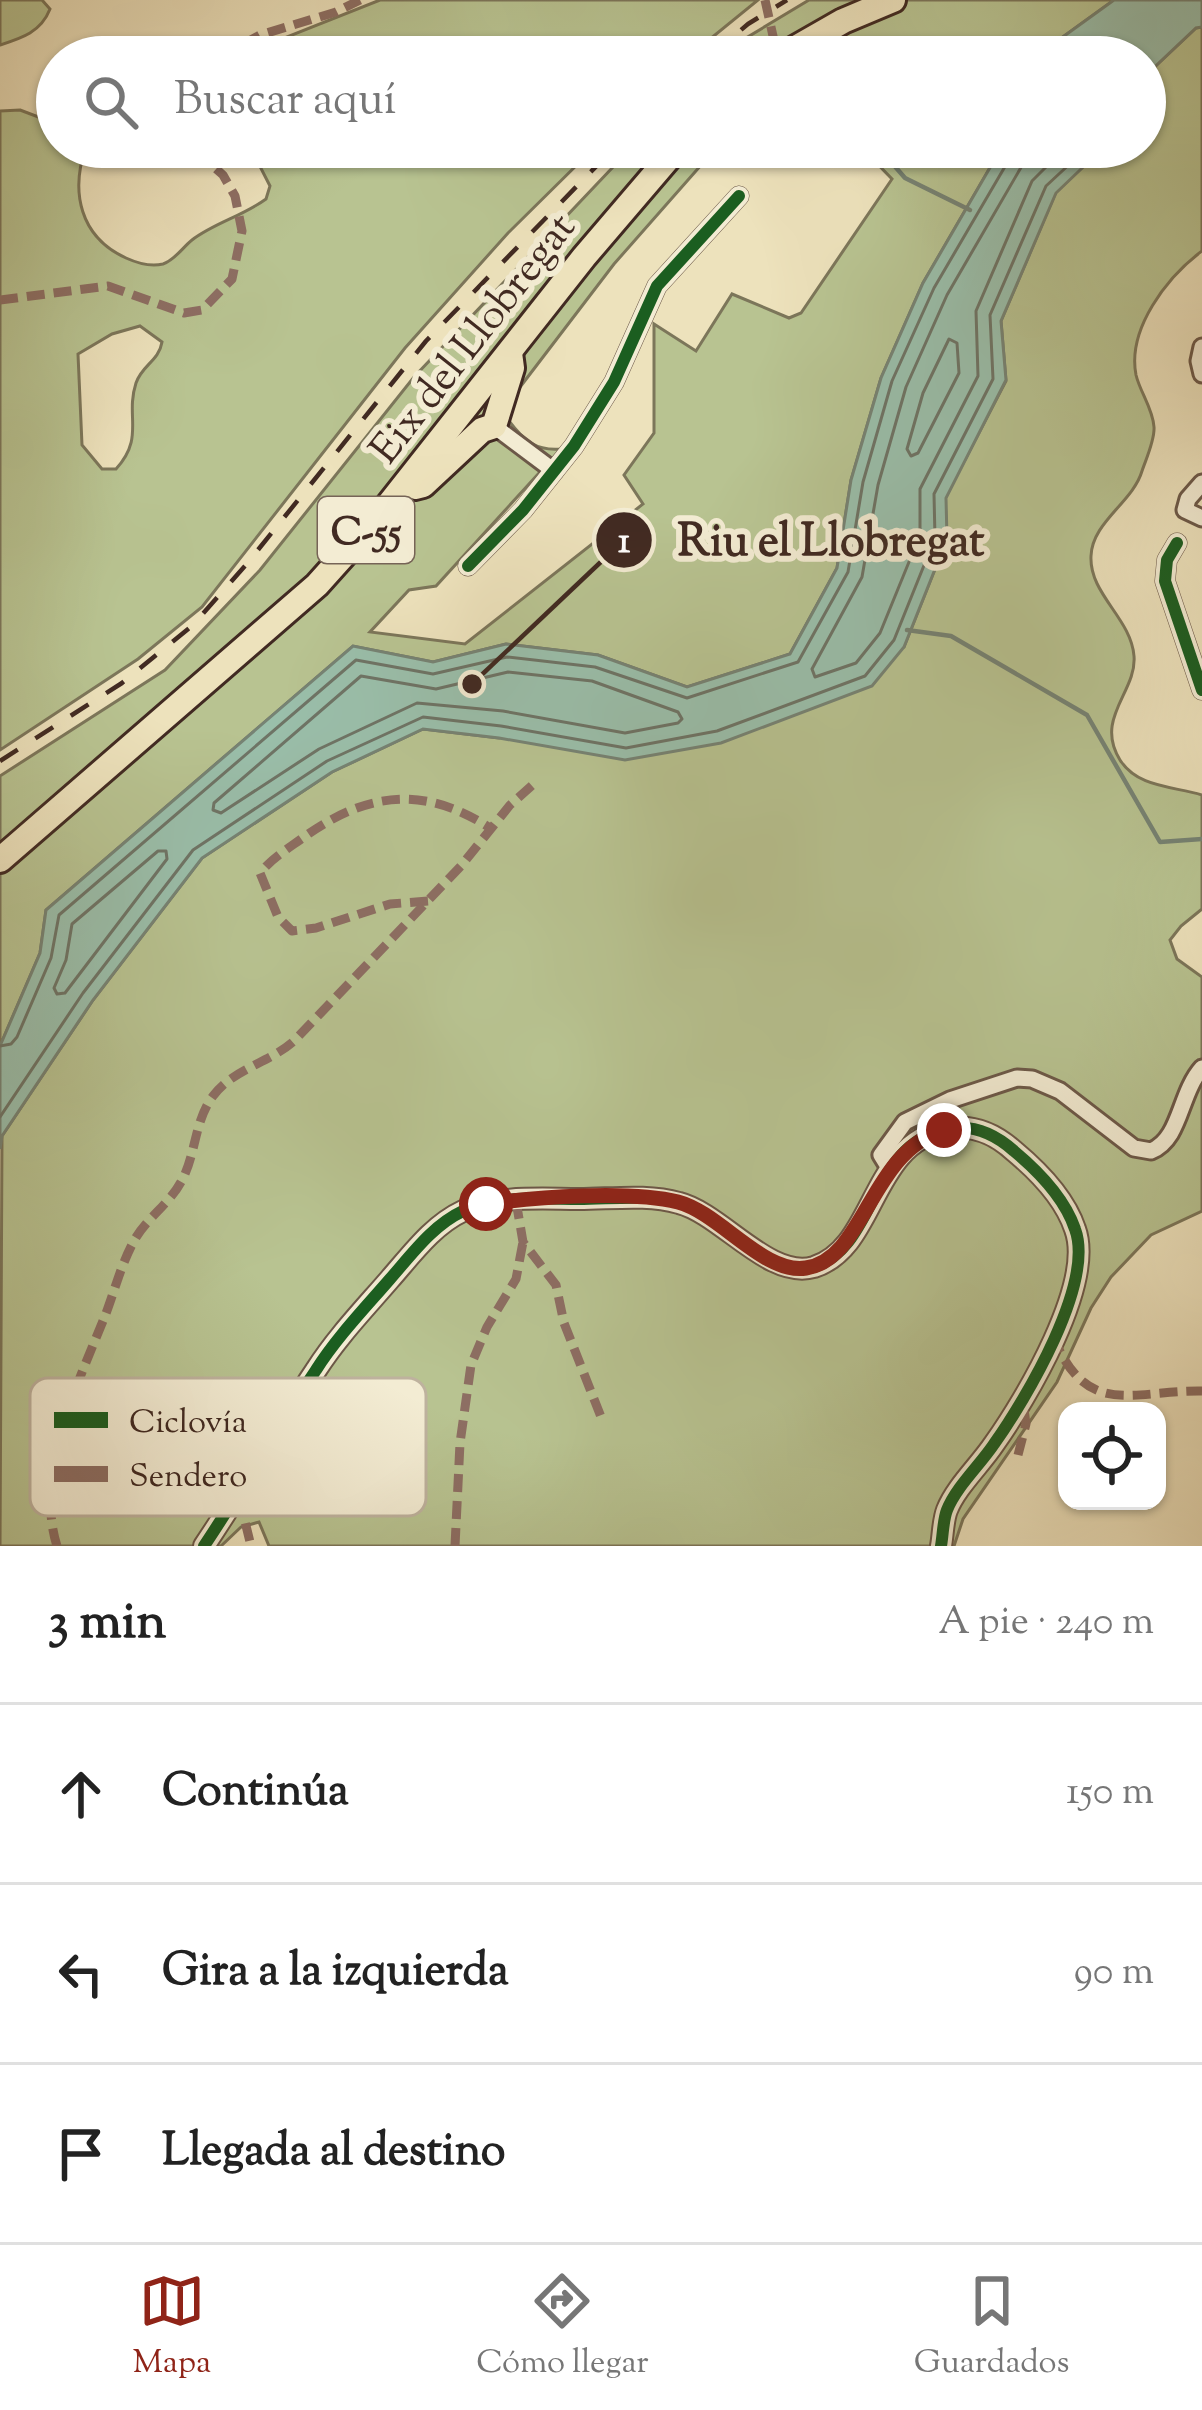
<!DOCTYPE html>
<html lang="es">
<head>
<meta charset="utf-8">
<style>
	body { margin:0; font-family:"Sorts Mill Goudy",serif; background:#f6f6f6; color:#222 }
	.controls { position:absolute; right:36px; bottom:36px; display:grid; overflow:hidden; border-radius:24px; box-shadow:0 3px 9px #0004 }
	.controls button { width:108px; height:108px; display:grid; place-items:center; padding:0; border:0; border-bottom:3px solid #e0e0e0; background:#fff; color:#222; font:60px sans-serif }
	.stop { position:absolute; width:36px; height:36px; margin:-27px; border:9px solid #8f2418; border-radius:50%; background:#fff }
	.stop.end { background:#8f2418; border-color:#fff; box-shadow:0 3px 12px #0008 }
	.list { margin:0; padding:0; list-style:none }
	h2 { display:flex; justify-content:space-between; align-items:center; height:156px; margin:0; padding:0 48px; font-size:51px }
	h2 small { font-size:39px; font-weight:400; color:#767676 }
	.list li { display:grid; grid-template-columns:78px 1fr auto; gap:36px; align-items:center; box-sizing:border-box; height:180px; padding:0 48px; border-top:3px solid #e0e0e0 }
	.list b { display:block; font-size:45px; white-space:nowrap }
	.list em { font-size:39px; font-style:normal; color:#767676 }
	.icon { flex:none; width:66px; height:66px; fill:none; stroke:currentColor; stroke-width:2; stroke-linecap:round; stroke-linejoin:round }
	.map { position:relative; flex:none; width:1202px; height:1546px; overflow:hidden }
	.search { position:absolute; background:#fff; box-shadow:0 3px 9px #0004; left:36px; right:36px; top:36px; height:132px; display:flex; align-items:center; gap:30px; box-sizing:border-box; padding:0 42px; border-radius:66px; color:#767676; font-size:45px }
	.sheet { height:696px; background:#fff }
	nav { display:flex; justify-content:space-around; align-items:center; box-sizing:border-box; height:168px; border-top:3px solid #e0e0e0; background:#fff; font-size:33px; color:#767676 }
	nav a { display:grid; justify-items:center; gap:6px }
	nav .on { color:#8f2418 }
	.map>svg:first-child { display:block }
</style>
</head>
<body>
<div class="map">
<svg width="1202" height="1546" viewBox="0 0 1202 1546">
	<rect width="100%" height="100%" fill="#ede2bc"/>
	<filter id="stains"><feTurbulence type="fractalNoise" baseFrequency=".00167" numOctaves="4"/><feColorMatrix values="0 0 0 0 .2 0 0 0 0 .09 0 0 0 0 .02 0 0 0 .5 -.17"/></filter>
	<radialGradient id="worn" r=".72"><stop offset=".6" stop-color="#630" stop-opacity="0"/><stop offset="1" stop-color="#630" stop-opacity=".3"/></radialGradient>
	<g fill="#b8c391" stroke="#7c765a" stroke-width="3" fill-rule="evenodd">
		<path d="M0,0h42l8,9c-9,23 -28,29 -50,36z"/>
		<path d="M380,0h378l-70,57h-442l23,-13z"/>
		<path d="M809,0h305l-54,39 -10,18h-326l17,-16z"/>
		<path d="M1202,27v224c-35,26 -75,78 -66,124 4,17 17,34 18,52 1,13 -8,32 -12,44 -9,31 -50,51 -51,85 -2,38 40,62 43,100 3,36 -40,62 -14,104 18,28 53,26 82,35v114l-21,17 -11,14 7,19 25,18v234l-51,24 -40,42 -20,31 -34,74 -94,137 -9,27h-685l-10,-24 -18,5 -20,19h-221l2,-410 91,-136 109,-142 130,-86 91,-43 76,9 405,-91 43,-108 -2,-41 61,-117 -5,-60 55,-129 48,-45h41v-71l51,-48z"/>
		<path d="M20,110l37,14v23h29c-16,45 -6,90 40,111 11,5 25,9 37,6 12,-4 19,-16 29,-24 22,-17 51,-24 74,-41l4,-13 -20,-39h345l-87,86 -103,115 -203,259 -64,52 -138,91v-639zM140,326l22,16c-3,19 -20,23 -26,41 -11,34 9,54 -20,86h-14l-20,-24 -4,-91 34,-20z"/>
		<path d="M632,147h85l-103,117 -100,131 -5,26c15,20 27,30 52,28l-125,137 -27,4 -39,42 95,12 178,-140 -19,-29 30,-42v-109l42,27 36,-57 57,24 12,-5 91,-134 -31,-32h141l-79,136 -42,95 -30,102 -14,88 -47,86 -103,33 -89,-32 -92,-11 -73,18 -80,-16 -307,264 -6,43 -40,93v-270l165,-106 95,-100 154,-193z"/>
	</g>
	<g fill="#9abfab" stroke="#768374" stroke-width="3">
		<path d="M1114,0h88v27l-6,1 -51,48v-19h-95l10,-18z"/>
		<path d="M1002,147h102l-48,46 -55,128 5,59 -60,118 1,41 -43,108 -32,39 -151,57 -96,17 -126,-22 -76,-9 -91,43 -130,86 -109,142 -91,136 -2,13v-103l40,-93 6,-43 307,-264 80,16 73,-18 92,11 89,32 103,-33 47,-86 14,-88 30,-102 42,-95z"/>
	</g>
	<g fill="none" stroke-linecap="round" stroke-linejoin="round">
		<g stroke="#6e7466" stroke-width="3">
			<path d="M1027,147l-4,17 -76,131 -41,92 -28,98 -16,92 -50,92 3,8 41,-14 24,-30 40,-98v-46l58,-113 -2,-65 56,-130 34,-34"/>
			<path d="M949,339l8,4 2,30 -41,80 -7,3 -4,-7 16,-56z"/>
			<path d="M508,672l84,9 86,31 4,7 -4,4 -53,10 -122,-22 -86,-8 -98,46 -98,64 -8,-3 1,-7 147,-127 75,13z"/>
			<path d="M158,851h8l1,8 -102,134 -8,1 -3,-6 12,-28 6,-36z"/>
			<path d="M0,1046l11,-2 6,-7 34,-79 8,-43 297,-255 77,14 74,-17 88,10 92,31 111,-36 50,-90 15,-90 29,-101 42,-93 76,-130 1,-11"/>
			<path d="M0,1117l83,-124 110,-143 134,-89 96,-44 78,9 125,22 91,-17 148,-55 29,-36 41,-102 -1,-44 59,-115 -3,-64 56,-129 42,-39"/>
		</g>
		<g stroke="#768374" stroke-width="4.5">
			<path d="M878,147l27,31 65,32"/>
			<path d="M907,630l44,6 136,79 73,127 42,-3"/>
		</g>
		<g stroke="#6c5848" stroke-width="21">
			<g id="minor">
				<path d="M1202,347l-3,14 3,13"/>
				<path d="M494,426l60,45"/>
				<path d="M1202,483l-14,16 -3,11 17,8"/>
				<path d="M1177,543l-10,17 -2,21 37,109"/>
				<path d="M468,566l55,-56 51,-64 40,-64 43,-96 82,-90"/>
				<path d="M889,1168l-8,-13 24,-33 45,-22 67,-22 15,1 28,12 74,57 17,3c30,-12 28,-57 51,-83"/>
			</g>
		</g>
		<g stroke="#6c5848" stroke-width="24">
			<path id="tertiary" d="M204,1546c39,-58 73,-118 112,-176 21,-33 49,-62 74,-91 22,-25 43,-54 73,-68 34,-16 79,-12 116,-12 33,0 68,-5 100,4 43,11 90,77 135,64 63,-20 55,-124 134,-138 26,-5 47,5 66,22 24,20 51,48 61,78 20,54 -49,170 -81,215 -14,21 -38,43 -47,66 -4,10 -4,25 -6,36"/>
		</g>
		<g stroke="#412a22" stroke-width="30">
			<g id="trunk">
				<path d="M780,57l63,-36 50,-21"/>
				<path d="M408,481l7,6 8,-2 59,-55 12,-4 18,-58 -2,-15"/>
				<path d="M0,860l317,-275 69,-77 198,-251 94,-110"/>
			</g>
		</g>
		<use href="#minor" stroke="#f3ecd3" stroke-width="15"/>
		<use href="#tertiary" stroke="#f3ecd3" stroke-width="18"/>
		<use href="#trunk" stroke="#ede2bc" stroke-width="24"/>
		<g stroke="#412a22" stroke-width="4.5" stroke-dasharray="21 21" stroke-linecap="butt">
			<path d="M709,57l39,-33 39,-24"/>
			<path d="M0,761l122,-78 71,-58 52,-59 181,-225 189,-194"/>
		</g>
		<g stroke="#8d6e63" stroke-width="9" stroke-dasharray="18 9" stroke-linecap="butt">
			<path d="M765,0l10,45"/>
			<path d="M220,57l40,-22 76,-23 24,-12"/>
			<path d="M0,300l108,-14 76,27 18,-3 30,-31 10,-48 -7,-35 -12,-21 -18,-16 -47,-2 -24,-10"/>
			<path d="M428,901l-38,3 -74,24 -24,3 -14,-14 -18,-44c12,-15 29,-25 44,-36 63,-45 120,-52 186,-9"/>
			<path d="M516,1201l7,41 33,43 8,38 39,99"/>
			<path d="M1053,1336c34,84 79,54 149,55"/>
			<path d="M1018,1455l8,-31 -3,-22"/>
			<path d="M239,1497l12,49"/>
			<path d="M57,1546c-23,-72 21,-163 48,-230 10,-26 16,-52 30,-77 12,-21 34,-35 46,-57 15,-26 13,-61 32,-86 21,-28 57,-33 82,-56l166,-174 49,-61 27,-24"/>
			<path d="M455,1546l5,-103 11,-78 16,-38 29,-48 7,-37"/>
		</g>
		<g stroke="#f3ecd3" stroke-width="20">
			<g id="cycleway">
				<path d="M1177,543l-10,17 -2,21 37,109"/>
				<path d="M468,566l55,-56 51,-64 40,-64 43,-96 82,-90"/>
				<path d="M204,1546c39,-58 73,-118 112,-176 21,-33 49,-62 74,-91 22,-25 43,-54 73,-68 34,-16 79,-12 116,-12 33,0 68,-5 100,4 43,11 90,77 135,64 63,-20 55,-124 134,-138 26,-5 47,5 66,22 24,20 51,48 61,78 20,54 -49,170 -81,215 -14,21 -38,43 -47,66 -4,10 -4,25 -6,36"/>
			</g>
		</g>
		<use href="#cycleway" stroke="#1b5e20" stroke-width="12"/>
	</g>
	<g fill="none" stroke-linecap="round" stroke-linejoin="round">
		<path stroke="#8f2418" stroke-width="15" d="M486,1204c49,-7 144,-14 192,-2 42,11 86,73 128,66 60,-9 63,-116 138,-138"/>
	</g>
	<g text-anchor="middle" stroke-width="12" stroke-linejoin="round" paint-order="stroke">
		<rect fill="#f3ecd3" stroke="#766457" stroke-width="3" x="318" y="497" width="96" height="66" rx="9"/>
		<g font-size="39" font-weight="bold" fill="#412a22">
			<text x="366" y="544">C-55</text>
		</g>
		<g font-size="42" fill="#412a22" stroke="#f3ecd3">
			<text transform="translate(471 337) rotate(-52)" y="15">Eix del Llobregat</text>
		</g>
	</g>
	<rect x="30" y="1378" width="396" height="138" rx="18" fill="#f3ecd3" stroke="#beb29e" stroke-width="3"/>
	<rect x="54" y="1412" width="54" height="16" fill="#1b5e20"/>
	<rect x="54" y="1466" width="54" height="16" fill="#8d6e63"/>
	<g font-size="33" fill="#412a22">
		<text x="129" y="1432">Ciclovía</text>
		<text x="129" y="1486">Sendero</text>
	</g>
	<path fill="none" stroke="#412a22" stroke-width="4.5" d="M472 684L624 540"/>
	<g fill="#412a22" stroke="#f3ecd3" stroke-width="4.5">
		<circle cx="472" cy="684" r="12"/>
		<circle cx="624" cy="540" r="30"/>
	</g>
	<g font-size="36" text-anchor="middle" font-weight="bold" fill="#fff">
		<text x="624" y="552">1</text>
	</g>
	<g font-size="45" text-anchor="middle" font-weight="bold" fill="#412a22" stroke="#f3ecd3" stroke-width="12" stroke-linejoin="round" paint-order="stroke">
		<text x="831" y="555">Riu el Llobregat</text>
	</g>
	<rect width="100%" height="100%" filter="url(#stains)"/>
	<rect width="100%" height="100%" fill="url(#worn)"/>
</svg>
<div class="controls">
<button><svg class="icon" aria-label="locate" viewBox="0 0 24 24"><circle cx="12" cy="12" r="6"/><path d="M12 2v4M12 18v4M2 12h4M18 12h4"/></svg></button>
</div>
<div class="stop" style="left:486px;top:1204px"></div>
<div class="stop end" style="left:944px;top:1130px"></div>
<div class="search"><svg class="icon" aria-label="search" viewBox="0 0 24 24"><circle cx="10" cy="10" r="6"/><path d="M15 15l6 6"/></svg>Buscar aquí</div>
</div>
<section class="sheet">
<h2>3 min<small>A pie · 240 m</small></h2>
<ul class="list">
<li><svg class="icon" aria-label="ahead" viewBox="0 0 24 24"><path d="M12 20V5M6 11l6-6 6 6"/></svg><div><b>Continúa</b></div><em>150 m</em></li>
<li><svg class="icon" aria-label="left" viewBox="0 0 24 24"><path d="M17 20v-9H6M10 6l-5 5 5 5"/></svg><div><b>Gira a la izquierda</b></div><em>90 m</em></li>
<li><svg class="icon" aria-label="arrive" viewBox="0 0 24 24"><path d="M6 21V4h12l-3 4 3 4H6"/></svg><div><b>Llegada al destino</b></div></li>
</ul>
</section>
<nav>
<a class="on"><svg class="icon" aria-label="map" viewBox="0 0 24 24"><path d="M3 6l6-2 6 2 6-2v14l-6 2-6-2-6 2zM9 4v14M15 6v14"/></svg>Mapa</a>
<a><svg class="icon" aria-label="directions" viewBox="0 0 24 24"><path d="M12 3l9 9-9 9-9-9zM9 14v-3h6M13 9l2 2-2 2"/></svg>Cómo llegar</a>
<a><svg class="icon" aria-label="saved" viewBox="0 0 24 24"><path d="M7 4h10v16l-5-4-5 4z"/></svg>Guardados</a>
</nav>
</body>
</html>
